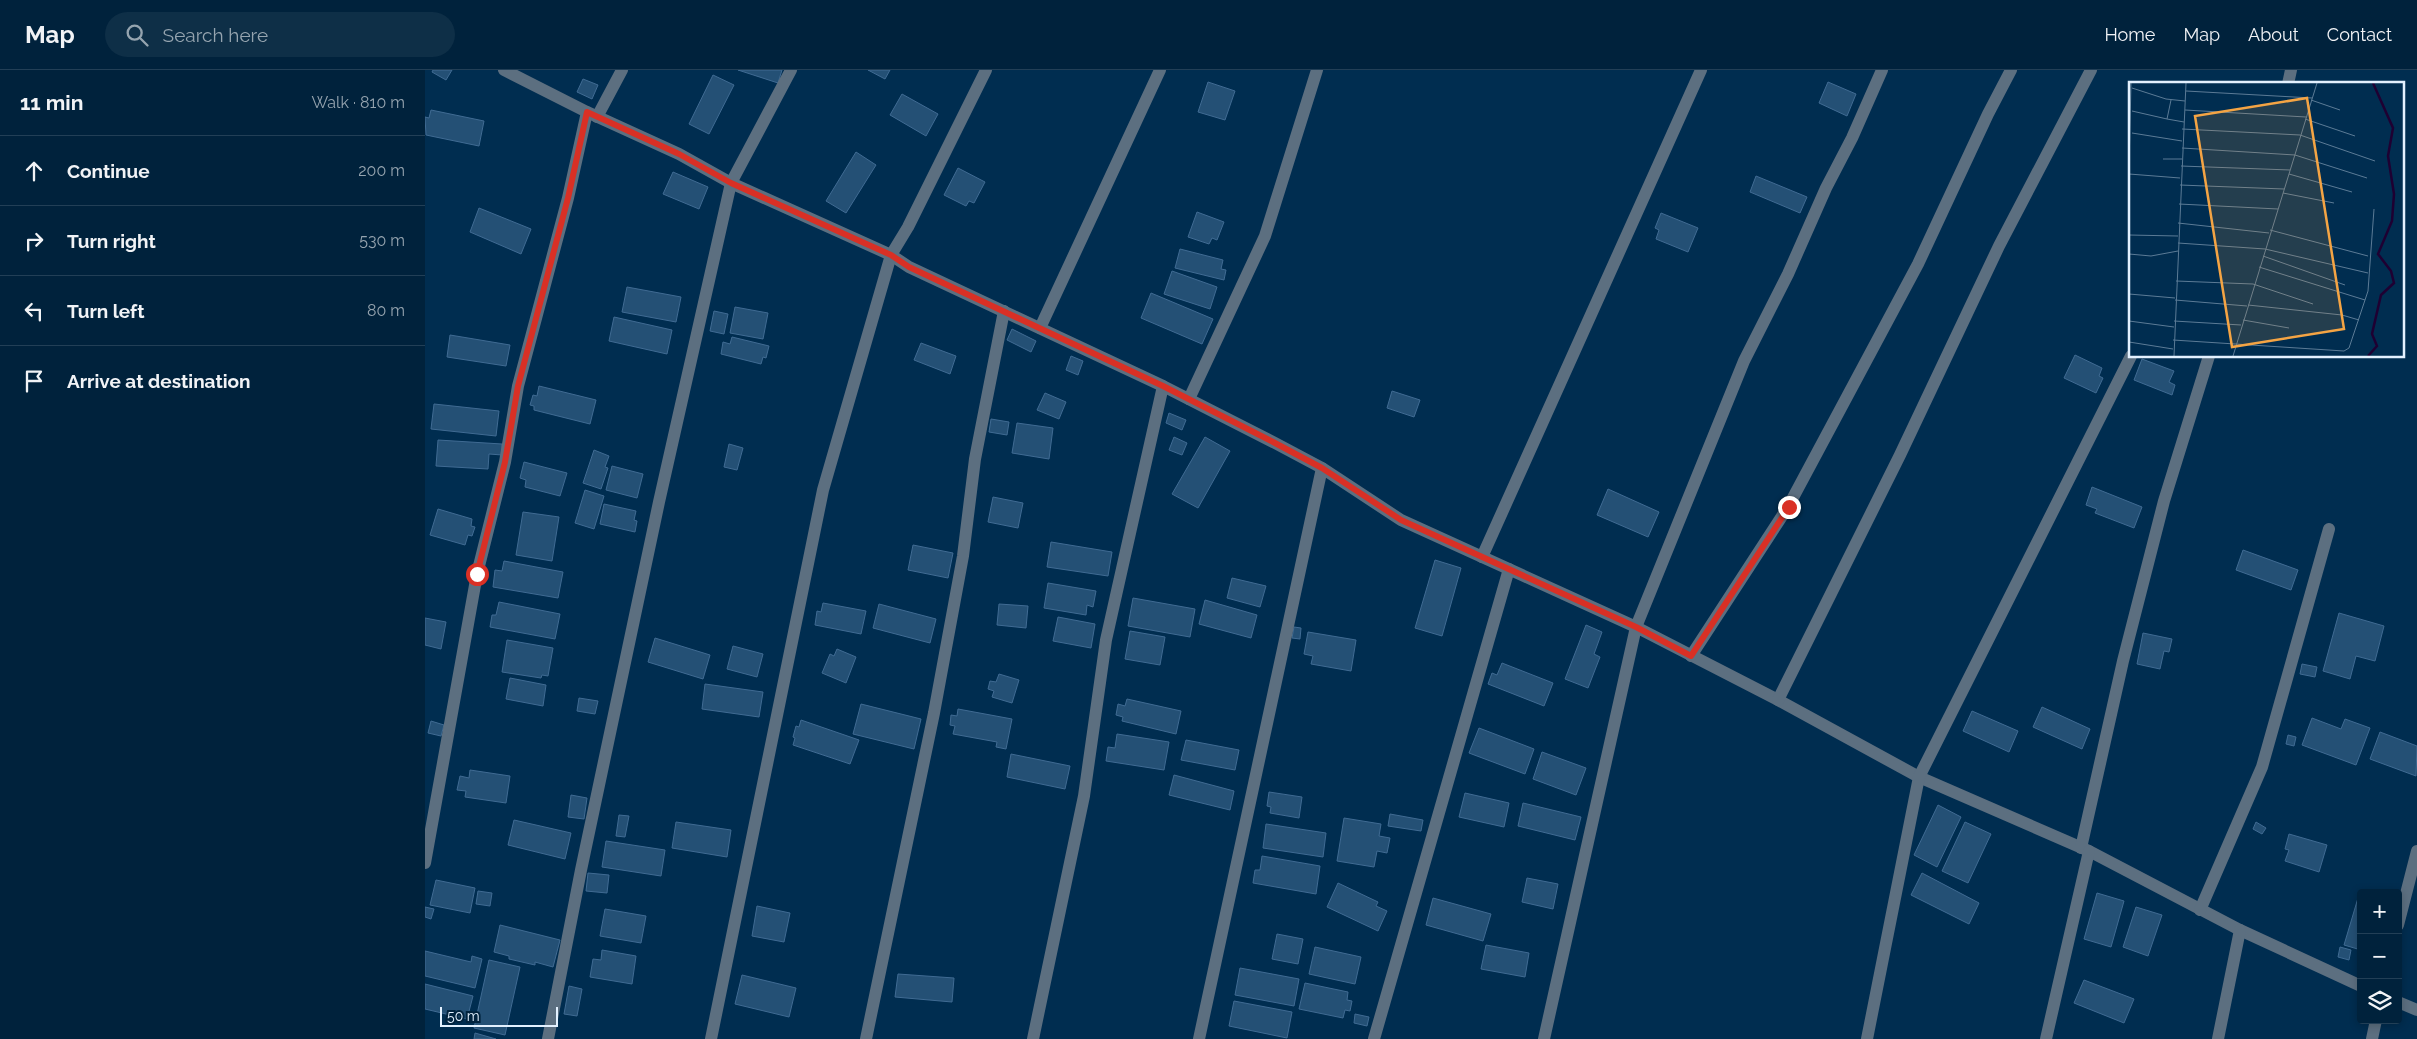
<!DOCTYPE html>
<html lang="en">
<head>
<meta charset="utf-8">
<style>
	body { margin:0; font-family:Raleway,sans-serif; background:#0e2f47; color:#f1f3f6 }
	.controls { position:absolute; right:15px; bottom:15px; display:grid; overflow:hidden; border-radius:5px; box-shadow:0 2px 8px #0003 }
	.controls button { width:45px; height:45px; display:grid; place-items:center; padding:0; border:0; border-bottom:1px solid #223f56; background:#00223c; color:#f1f3f6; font:25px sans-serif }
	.scale { position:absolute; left:15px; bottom:12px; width:118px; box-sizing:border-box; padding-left:5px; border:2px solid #e3f1ff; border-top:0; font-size:14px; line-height:18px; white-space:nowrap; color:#e3f1ff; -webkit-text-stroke:4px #01233e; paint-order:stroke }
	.stop { position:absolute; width:15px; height:15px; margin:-11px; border:4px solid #d93025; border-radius:50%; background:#fff }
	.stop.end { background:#d93025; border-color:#fff; box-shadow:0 1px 5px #0008 }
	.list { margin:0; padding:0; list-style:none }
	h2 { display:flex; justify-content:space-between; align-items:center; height:65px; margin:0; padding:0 20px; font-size:21px }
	h2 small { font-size:16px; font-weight:400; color:#95a4af }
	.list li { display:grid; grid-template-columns:32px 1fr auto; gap:15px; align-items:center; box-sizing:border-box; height:70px; padding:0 20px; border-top:1px solid #223f56 }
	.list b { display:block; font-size:19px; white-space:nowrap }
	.list em { font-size:16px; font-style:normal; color:#95a4af }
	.icon { flex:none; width:28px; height:28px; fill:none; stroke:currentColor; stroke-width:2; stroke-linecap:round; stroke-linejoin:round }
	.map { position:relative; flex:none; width:1992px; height:969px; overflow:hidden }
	header { display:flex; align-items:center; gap:30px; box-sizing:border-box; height:70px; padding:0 25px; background:#00223c; border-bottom:1px solid #223f56 }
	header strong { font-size:24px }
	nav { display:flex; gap:28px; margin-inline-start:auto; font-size:18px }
	.search { width:350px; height:45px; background:#0e2f47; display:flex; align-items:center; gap:12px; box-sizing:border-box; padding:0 18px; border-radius:28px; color:#95a4af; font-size:19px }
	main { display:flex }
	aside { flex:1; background:#00223c }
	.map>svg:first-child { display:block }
</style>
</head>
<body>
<header>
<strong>Map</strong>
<div class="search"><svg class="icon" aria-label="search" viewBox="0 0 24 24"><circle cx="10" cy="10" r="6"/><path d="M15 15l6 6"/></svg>Search here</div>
<nav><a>Home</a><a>Map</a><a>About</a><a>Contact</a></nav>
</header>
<main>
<aside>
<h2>11 min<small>Walk · 810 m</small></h2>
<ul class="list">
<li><svg class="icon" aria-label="ahead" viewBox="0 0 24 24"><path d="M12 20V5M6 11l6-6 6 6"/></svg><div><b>Continue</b></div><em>200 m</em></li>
<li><svg class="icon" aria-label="right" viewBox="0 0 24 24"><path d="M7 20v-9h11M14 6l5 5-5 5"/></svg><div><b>Turn right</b></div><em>530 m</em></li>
<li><svg class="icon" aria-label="left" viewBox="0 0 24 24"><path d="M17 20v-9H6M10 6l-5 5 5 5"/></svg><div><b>Turn left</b></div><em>80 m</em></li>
<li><svg class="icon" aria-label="arrive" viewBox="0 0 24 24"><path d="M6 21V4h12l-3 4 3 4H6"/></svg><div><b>Arrive at destination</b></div></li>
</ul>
</aside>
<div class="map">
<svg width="1992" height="969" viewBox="0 0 1992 969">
	<rect width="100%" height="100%" fill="#002d50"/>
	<g fill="#245075" stroke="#406b93">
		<path d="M8,0h19l-6,10 -14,-8z"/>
		<path d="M313,0h44l-4,13z"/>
		<path d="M443,0h22l-5,9z"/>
		<path d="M288,5l21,10 -25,49 -20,-10z"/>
		<path d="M158,9l15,6 -6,14 -15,-7z"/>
		<path d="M783,12l27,9 -10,29 -27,-8z"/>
		<path d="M1403,12l28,12 -9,22 -28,-13z"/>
		<path d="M477,24l36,20 -12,22 -36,-21z"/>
		<path d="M6,40l53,11 -5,25 -53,-11 -1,-18 4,1z"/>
		<path d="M431,82l20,13 -30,48 -20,-12z"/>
		<path d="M533,98l27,14 -11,21 -5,-2 -3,5 -22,-11z"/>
		<path d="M248,102l35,15 -9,22 -36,-15z"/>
		<path d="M1331,106l51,21 -7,16 -50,-21z"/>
		<path d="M54,138l52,21 -10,25 -51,-22z"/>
		<path d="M772,142l27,10 -7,18 -5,-2 -3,6 -21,-7z"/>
		<path d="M1236,143l37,15 -10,24 -32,-13 3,-9 -4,-2z"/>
		<path d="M755,179l43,11 -2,9 5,1 -2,10 -49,-12z"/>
		<path d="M747,201l45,16 -7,22 -46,-15z"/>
		<path d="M202,217l54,10 -5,25 -54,-10z"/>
		<path d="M726,223l62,26 -11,25 -61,-26z"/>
		<path d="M310,237l33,6 -5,26 -33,-6z"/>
		<path d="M289,241l14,3 -4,20 -14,-3z"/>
		<path d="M189,247l58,13 -5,24 -58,-13z"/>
		<path d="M587,259l24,12 -5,11 -24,-12z"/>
		<path d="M25,265l60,10 -4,21 -59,-9z"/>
		<path d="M307,267l37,9 -3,12 -3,-1 -2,7 -40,-10 2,-12 7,2z"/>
		<path d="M496,273l35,13 -6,18 -36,-14z"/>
		<path d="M1650,285l27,13 -3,8 4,2 -7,15 -32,-15z"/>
		<path d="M646,286l12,5 -5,14 -12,-5z"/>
		<path d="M1717,289l32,12 -5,11 6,3 -3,10 -38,-15z"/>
		<path d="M114,316l57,14 -6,24 -56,-14v-4l-4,-1 3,-10 4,1z"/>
		<path d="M967,321l28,9 -6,17 -27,-9z"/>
		<path d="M620,323l21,9 -7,17 -22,-9z"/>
		<path d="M9,334l65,7 -3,25 -65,-7z"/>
		<path d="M744,343l17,7 -4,10 -16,-7z"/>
		<path d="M566,349l18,3 -2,13 -18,-3z"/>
		<path d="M592,353l36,5 -4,31 -37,-6z"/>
		<path d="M749,367l13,6 -5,12 -13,-5z"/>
		<path d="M780,367l25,14 -32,57 -26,-14z"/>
		<path d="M13,370l64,4v11l-13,-1 -1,15 -52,-3z"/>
		<path d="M304,374l14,4 -6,22 -13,-3z"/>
		<path d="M169,380l15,6 -4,11 3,1 -7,21 -18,-6z"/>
		<path d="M99,392l43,11 -7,23 -35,-9 1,-7 -6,-2z"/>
		<path d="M187,396l31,8 -6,24 -31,-8z"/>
		<path d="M1667,417l50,20 -8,21 -39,-15 2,-4 -11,-4z"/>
		<path d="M1183,419l51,23 -11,25 -51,-22z"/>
		<path d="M160,420l19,6 -10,33 -19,-6z"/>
		<path d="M568,427l30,6 -5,25 -30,-6z"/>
		<path d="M179,434l32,7 -2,9 3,1 -2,11 -35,-8z"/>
		<path d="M13,439l34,10 -1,7 4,1 -3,9 -4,-1 -3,10 -35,-10z"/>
		<path d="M98,442l36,5 -7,44 -36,-6z"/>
		<path d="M626,472l61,10 -4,24 -61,-9z"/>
		<path d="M488,475l40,8 -5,25 -40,-8z"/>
		<path d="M1818,480l55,20 -7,20 -55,-20z"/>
		<path d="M1010,490l26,8 -19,68 -27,-8z"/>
		<path d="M79,491l59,11 -5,26 -65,-11 2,-17 7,1z"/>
		<path d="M807,508l34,8 -6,21 -33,-9z"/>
		<path d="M623,513l48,8 -3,16 -6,-2 -1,10 -42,-7z"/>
		<path d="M708,528l62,11 -5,28 -62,-11z"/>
		<path d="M780,530l52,15 -6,23 -52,-14z"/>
		<path d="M74,532l61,12 -5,25 -65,-12 2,-12h4z"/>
		<path d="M398,533l43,8 -5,23 -46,-9 2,-14 4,1z"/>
		<path d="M454,534l57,15 -6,24 -57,-15z"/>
		<path d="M574,534l29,2 -2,22 -29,-3z"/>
		<path d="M1914,543l45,13 -9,35 -19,-5 -6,23 -27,-8z"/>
		<path d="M633,547l37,7 -4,24 -38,-7z"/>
		<path d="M0,548l21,4 -5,27 -16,-4z"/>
		<path d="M1161,555l16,7 -8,22 6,3 -12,31 -23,-9z"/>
		<path d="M869,557l7,1 -1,11 -8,-1z"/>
		<path d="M705,561l35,6 -5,28 -35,-6z"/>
		<path d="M883,562l48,8 -5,31 -40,-7 2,-8 -9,-2z"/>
		<path d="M1718,563l29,6 -3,13 -5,-1 -4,18 -23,-5z"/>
		<path d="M230,568l55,17 -7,24 -55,-17z"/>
		<path d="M82,570l46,8 -5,28 -6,-1 -1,3 -39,-6z"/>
		<path d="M308,576l30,8 -6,23 -30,-8z"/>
		<path d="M412,579l19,8 -10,26 -24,-10 8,-19 4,2z"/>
		<path d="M1077,593l51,20 -9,23 -56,-22 4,-11 5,2z"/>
		<path d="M1877,594l15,3 -2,10 -15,-3z"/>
		<path d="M574,604l20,6 -7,23 -20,-6 2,-6 -6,-2 2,-8 6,1z"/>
		<path d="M85,608l36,7 -3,21 -37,-7z"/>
		<path d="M280,614l58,8 -4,25 -57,-8z"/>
		<path d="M154,628l19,3 -3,13 -18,-3z"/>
		<path d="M702,629l54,12 -5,23 -54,-13 1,-4 -7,-2 2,-11 7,2z"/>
		<path d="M436,634l60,15 -7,30 -61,-15z"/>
		<path d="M1617,637l48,22 -8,20 -49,-22z"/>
		<path d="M533,639l54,10 -6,30 -10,-2 1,-5 -44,-8 2,-8 -5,-1 1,-10 6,1z"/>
		<path d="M1547,641l46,20 -9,21 -46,-21z"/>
		<path d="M1887,648l29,11 4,-10 25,9 -14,37 -54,-20z"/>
		<path d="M376,650l58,20 -9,24 -57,-19 2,-7 -2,-1 3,-11 3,1z"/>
		<path d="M6,651l13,4 -3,11 -13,-3z"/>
		<path d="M1054,658l55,21 -9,25 -56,-21z"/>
		<path d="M1955,662l37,14 -1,30 -46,-17z"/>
		<path d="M692,664l52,8 -5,28 -58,-9 2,-14 7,1z"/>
		<path d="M1863,665l8,2 -2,9 -8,-2z"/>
		<path d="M761,670l53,10 -4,20 -54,-10z"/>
		<path d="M1117,682l44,16 -10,27 -43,-16z"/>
		<path d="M586,684l59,12 -5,23 -58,-12z"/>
		<path d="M45,700l40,6 -4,27 -41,-6 1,-6 -9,-1 3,-14 9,2z"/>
		<path d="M749,705l60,16 -4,19 -61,-15z"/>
		<path d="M844,722l33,5 -3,21 -29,-5 1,-6 -4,-1z"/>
		<path d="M1040,723l44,10 -5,24 -45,-10z"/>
		<path d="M146,725l16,3 -3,21 -16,-2z"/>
		<path d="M1098,733l58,14 -6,23 -57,-14z"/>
		<path d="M1513,735l23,12 -24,50 -23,-12z"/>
		<path d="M965,744l33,6 -2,11 -33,-5z"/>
		<path d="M194,745l10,1 -4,21 -9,-1z"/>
		<path d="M919,748l37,6 -2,12 11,2 -3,15 -10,-2 -3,16 -37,-6z"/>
		<path d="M89,750l57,13 -6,26 -57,-14z"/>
		<path d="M251,752l55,8 -4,27 -55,-9z"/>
		<path d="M1540,752l26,12 -23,49 -26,-12z"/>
		<path d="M1831,752l10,6 -4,6 -9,-5z"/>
		<path d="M841,754l60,9 -3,24 -60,-9z"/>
		<path d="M1864,764l38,11 -8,27 -34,-11 4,-11 -4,-1z"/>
		<path d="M181,771l59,9 -4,26 -59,-9z"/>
		<path d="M837,786l58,10 -4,28 -63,-11 2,-13h5z"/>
		<path d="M163,803l21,2 -2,18 -21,-2z"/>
		<path d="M1497,803l57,30 -10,21 -58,-29z"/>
		<path d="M1102,808l31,6 -5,25 -31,-7z"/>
		<path d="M11,810l39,8 -5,25 -40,-8z"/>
		<path d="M913,813l40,19 -2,4 11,5 -9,20 -51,-24z"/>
		<path d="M53,821l14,2 -2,13 -14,-2z"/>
		<path d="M1672,823l27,8 -13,46 -27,-8z"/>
		<path d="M1008,828l58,16 -8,27 -57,-16z"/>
		<path d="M1933,828l3,1v51l-17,-5z"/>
		<path d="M332,836l33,7 -6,29 -32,-6z"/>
		<path d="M0,837l9,2 -3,10 -6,-2z"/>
		<path d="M1711,837l26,8 -14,41 -25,-9z"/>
		<path d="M180,839l41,7 -5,27 -41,-7z"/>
		<path d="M75,855l60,15 -7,27 -18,-5v3l-26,-6v-3l-15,-4z"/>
		<path d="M852,864l26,5 -5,25 -26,-5z"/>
		<path d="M1061,875l43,8 -4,24 -44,-8z"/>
		<path d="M890,877l46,10 -6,27 -46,-10z"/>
		<path d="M1915,877l11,3 -2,10 -11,-3z"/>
		<path d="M177,880l34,6 -4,28 -42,-7 3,-18 8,1z"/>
		<path d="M0,881l46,11 1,-6 10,3 -7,29 -50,-12z"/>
		<path d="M64,890l31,7 -15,68 -31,-7z"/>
		<path d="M815,898l59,11 -5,27 -59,-11z"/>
		<path d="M473,904l56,4 -2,24 -57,-5z"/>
		<path d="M317,905l54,13 -7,29 -54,-13z"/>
		<path d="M1659,910l50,19 -10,24 -50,-20z"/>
		<path d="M880,913l43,9 -1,8 5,1 -2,10 -5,-1 -2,8 -44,-9z"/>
		<path d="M0,914l48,12 -6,23 -42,-10z"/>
		<path d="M144,916l13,3 -5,27 -13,-2z"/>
		<path d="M809,931l58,11 -5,26 -58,-12z"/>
		<path d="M930,944l14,3 -2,9 -13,-3z"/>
		<path d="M50,963l21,6h-22z"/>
	</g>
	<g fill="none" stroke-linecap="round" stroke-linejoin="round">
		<g stroke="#5c6f80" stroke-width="12">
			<path d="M79,0l83,42 92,42 52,29 160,72 18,12 254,119 112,57 47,25 79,52 235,107 142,73 141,77 170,74 151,79 121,56"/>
			<path d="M1863,14l3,-14"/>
			<path d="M172,47l25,-47"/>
			<path d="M615,258l120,-258"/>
			<path d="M764,329l76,-163 52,-166"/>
			<path d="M1057,487l219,-487"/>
			<path d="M1266,586l97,-149 130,-243 70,-150 23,-44"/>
			<path d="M1353,630l122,-245 99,-209 92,-176"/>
			<path d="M1656,778l42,-187 41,-160 45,-145"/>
			<path d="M0,793l52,-289 28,-112 13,-76 50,-188 19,-86"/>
			<path d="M1775,840l62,-143 67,-238"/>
			<path d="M1973,855l19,-74"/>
			<path d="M1973,932l19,8"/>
			<path d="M123,969l33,-169 78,-368 72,-319 60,-113"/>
			<path d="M286,969l112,-549 68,-235 17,-28 78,-157"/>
			<path d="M441,969l68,-326 29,-157 12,-97 29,-148"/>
			<path d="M608,969l51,-243 22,-156 57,-254"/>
			<path d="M774,969l123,-571"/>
			<path d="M949,969l135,-470"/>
			<path d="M1119,969l92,-412 108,-266 44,-87 38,-86 26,-50 30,-68"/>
			<path d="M1442,969l52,-262 212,-421"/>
			<path d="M1621,969l43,-188"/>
			<path d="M1793,969l22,-109"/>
			<path d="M1947,969l4,-19"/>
		</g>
	</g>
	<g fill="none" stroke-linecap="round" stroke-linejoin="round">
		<path stroke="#d93025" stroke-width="6" d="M52,504l28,-112 13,-76 50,-188 19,-86 92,42 52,29 160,72 18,12 254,119 112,57 47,25 79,52 235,107 55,29 98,-149"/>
	</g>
	<g transform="translate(1704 12)">
		<rect width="275" height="275" fill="#002d50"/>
		<path fill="none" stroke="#1e0032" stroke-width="2.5" d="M239,274l9,-10 -5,-12 9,-39 13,-12 -3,-12 -13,-17 14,-33 2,-27 -6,-38 5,-28 -20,-45"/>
		<path fill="none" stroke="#5b7b96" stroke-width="1" d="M3,6l34,11 19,2M57,9l126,7M182,18l29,10M56,28l121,7M3,29l35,8 4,-19M38,37l17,3M176,37l50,17M53,47l118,6 75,26M3,51l50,8M53,66l113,7 72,23M34,77h19M52,84l109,4M0,85l2,-84M0,92l51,4M160,92l63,18M51,103l104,4M154,111l51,10M50,122l99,5M49,141l91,10M141,148l98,26M0,153l49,1M49,161l87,6 103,24M0,172l22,2 27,-5M134,174l82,29M130,185l106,33M47,199l77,3 60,20M0,212l46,4M46,218l72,6M119,223l94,10 17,5M114,238l46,8M0,239l45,6M45,239l67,4M44,258l171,11 5,-3 19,-57 6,-82M0,260l44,7M45,274l12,-273M104,274l84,-273"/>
		<path fill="#f4a444" fill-opacity="0.15" stroke="#f4a444" stroke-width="2.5" d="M178,16l37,231 -112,18 -37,-231z"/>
		<rect width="275" height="275" fill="none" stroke="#e3f1ff" stroke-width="2.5"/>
	</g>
</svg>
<div class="controls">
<button>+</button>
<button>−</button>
<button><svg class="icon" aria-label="layers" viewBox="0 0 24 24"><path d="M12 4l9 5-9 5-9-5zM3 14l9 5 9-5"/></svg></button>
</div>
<div class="scale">50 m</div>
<div class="stop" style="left:52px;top:504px"></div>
<div class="stop end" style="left:1364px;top:437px"></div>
</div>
</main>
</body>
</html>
